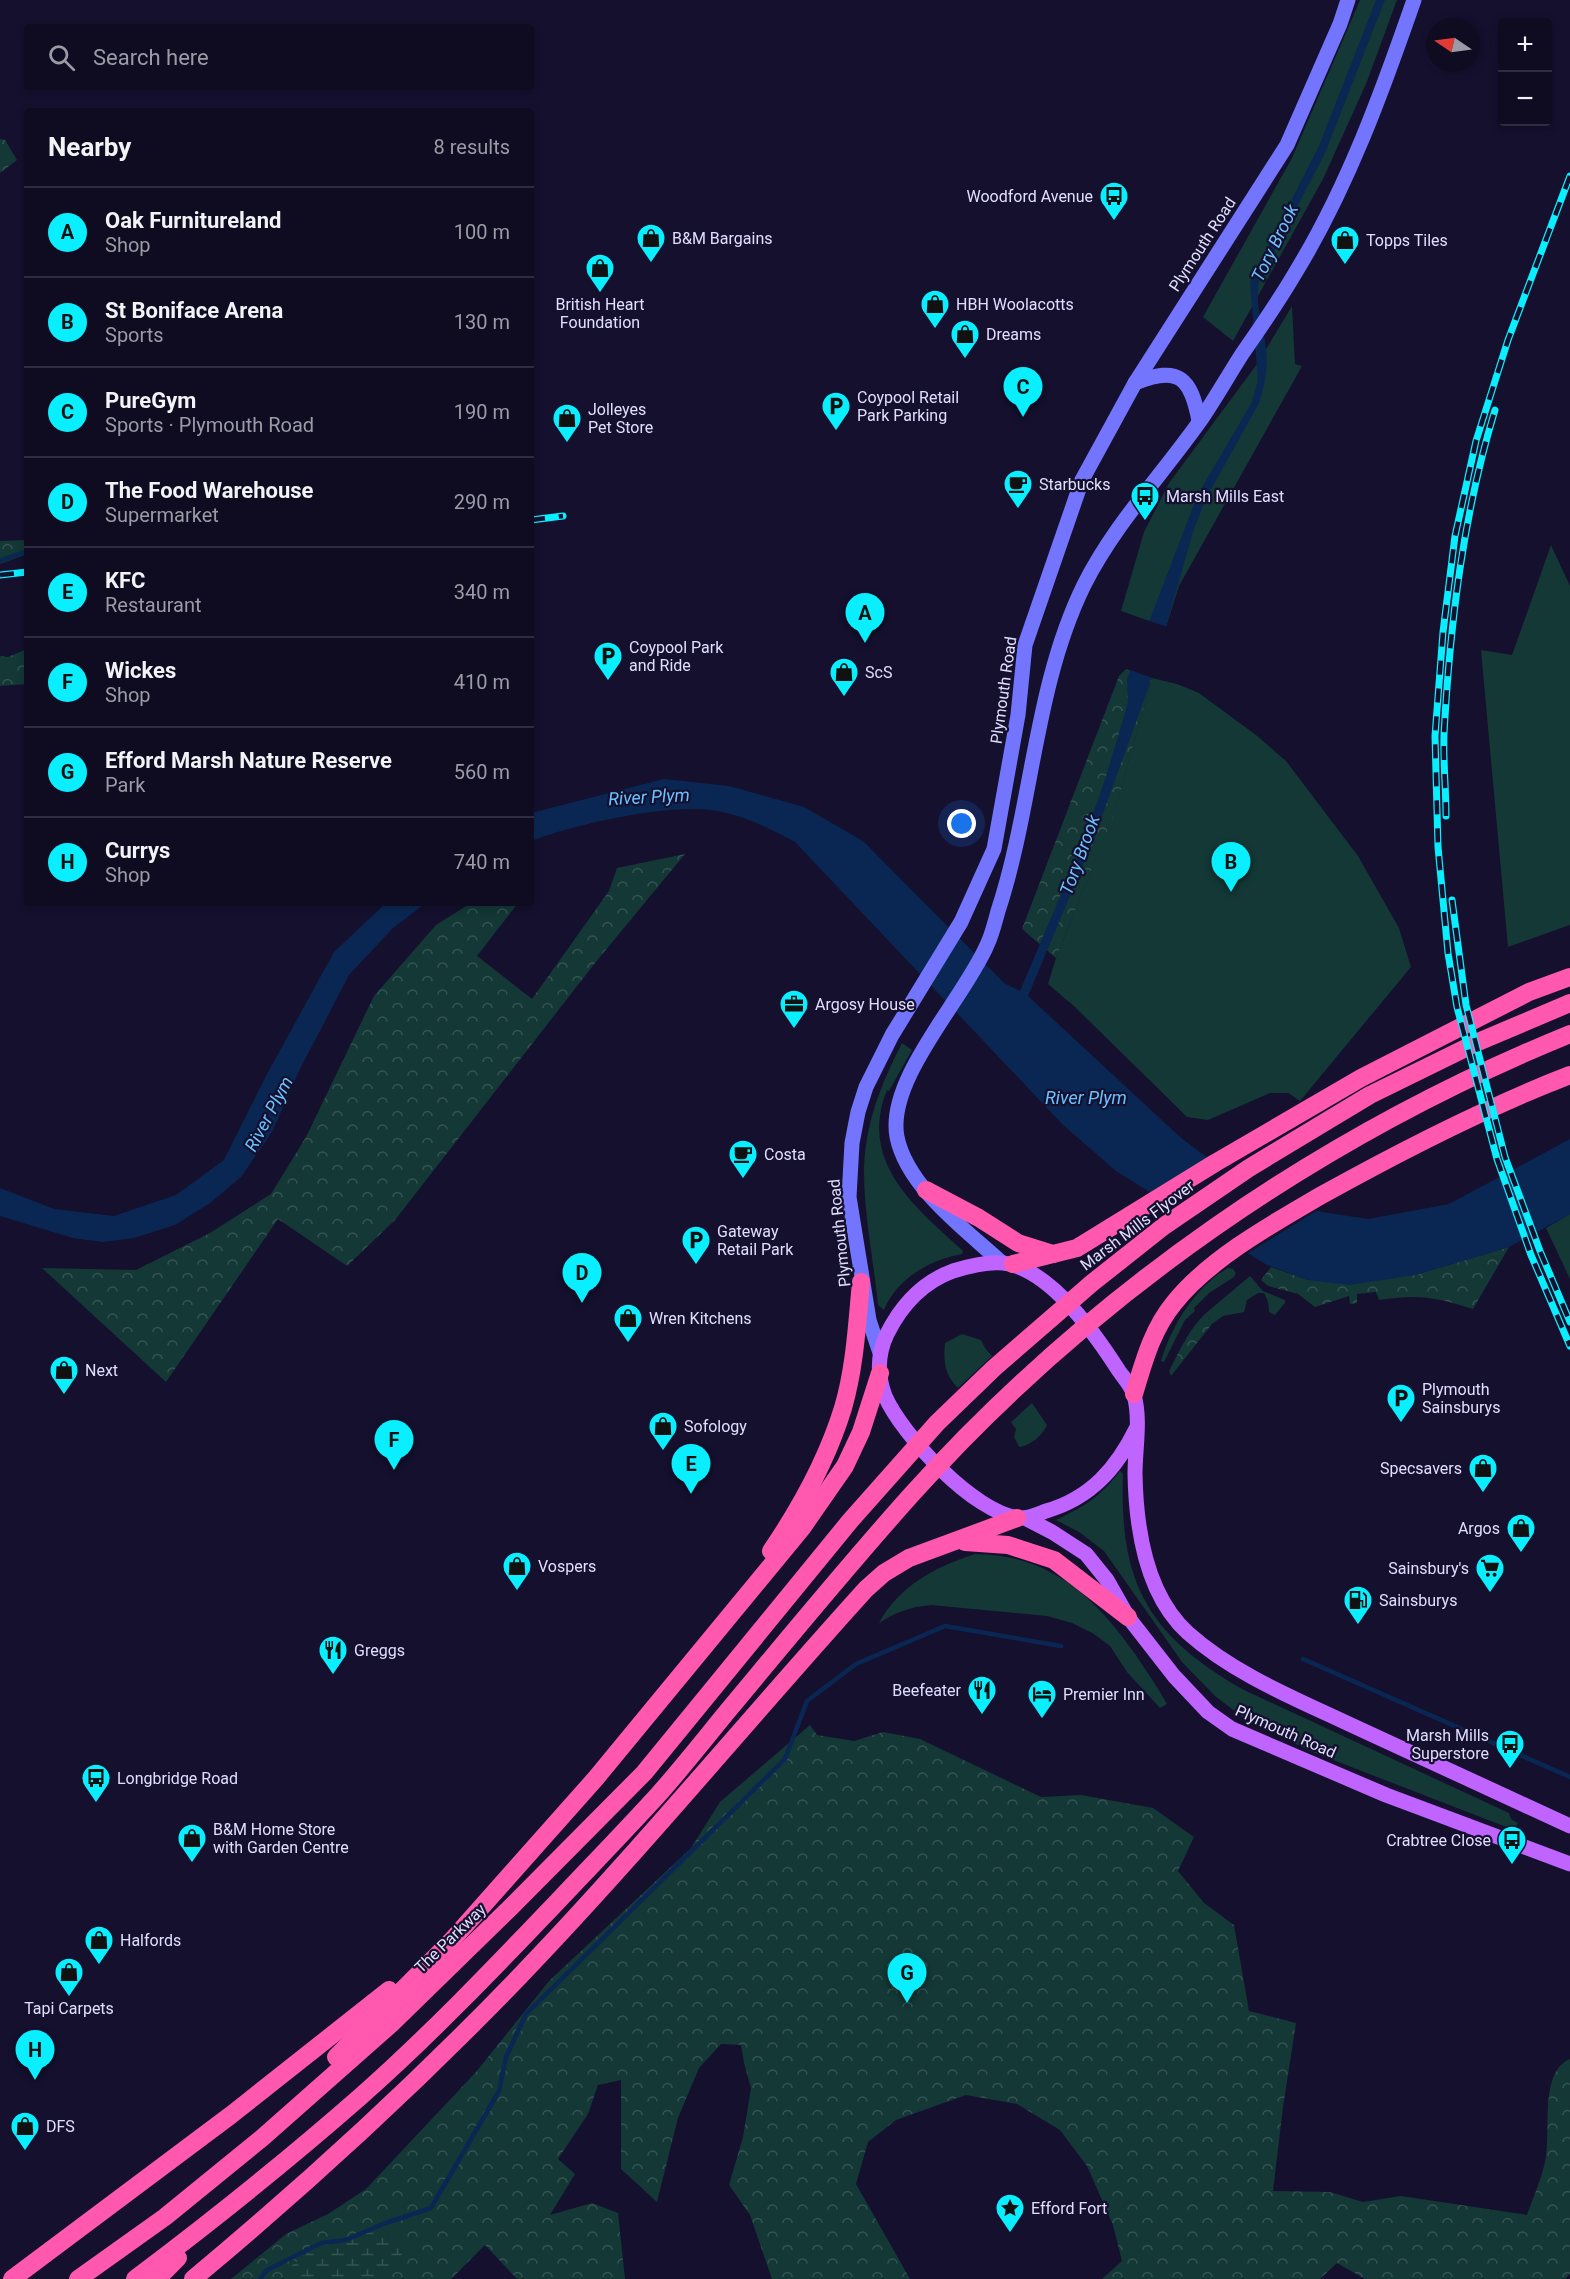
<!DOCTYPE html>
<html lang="en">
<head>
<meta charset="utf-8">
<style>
	body { margin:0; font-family:Roboto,sans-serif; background:#18152a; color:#f1f3f6 }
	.controls { position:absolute; right:18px; top:18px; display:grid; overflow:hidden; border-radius:6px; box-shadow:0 3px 9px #0003 }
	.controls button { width:54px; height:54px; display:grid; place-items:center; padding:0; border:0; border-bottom:2px solid #2f2c40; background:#0f0c22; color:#f1f3f6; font:30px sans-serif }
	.compass { position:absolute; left:1426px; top:18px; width:54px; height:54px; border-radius:50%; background:#0f0c22; box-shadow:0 3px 9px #0003; rotate:283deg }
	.you { position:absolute; left:962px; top:824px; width:21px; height:21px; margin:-15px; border:4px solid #fff; border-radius:50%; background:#1a73e8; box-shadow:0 0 0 9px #1a73e833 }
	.badge { display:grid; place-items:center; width:39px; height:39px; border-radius:50%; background:#09efff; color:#111; font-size:20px; font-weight:700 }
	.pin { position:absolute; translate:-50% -50px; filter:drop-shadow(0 2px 3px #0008) }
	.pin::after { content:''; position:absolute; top:32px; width:21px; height:18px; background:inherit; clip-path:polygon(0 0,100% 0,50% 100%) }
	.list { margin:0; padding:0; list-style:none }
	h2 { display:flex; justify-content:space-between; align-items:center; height:78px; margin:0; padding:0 24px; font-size:26px }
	h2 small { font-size:20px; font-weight:400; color:#9b9ba5 }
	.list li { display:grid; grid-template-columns:39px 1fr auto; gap:18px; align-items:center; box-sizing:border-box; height:90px; padding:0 24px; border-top:2px solid #2f2c40 }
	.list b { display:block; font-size:22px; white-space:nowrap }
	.list p { margin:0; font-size:20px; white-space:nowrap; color:#9b9ba5 }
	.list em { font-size:20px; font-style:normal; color:#9b9ba5 }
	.icon { flex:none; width:33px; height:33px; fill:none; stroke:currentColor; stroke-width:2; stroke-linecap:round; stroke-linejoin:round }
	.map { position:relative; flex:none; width:1570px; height:2279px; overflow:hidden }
	.search { position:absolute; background:#0f0c22; box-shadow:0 3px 9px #0003; left:24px; top:24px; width:510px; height:66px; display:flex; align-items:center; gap:15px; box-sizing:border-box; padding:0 21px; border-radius:6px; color:#9b9ba5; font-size:22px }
	.panel { position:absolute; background:#0f0c22; box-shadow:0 3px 9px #0003; left:24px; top:108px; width:510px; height:798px; border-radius:6px }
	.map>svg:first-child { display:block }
</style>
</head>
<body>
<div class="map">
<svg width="1570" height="2279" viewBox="0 0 1570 2279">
	<defs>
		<pattern id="forest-crowns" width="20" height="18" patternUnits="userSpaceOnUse" patternTransform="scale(1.5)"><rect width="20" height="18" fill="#133836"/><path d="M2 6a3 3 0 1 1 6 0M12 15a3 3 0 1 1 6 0" fill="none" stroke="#355454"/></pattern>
		<pattern id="wetland-marsh" width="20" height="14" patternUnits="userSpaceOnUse" patternTransform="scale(1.5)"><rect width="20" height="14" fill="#133836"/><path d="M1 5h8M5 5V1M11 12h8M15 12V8" fill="none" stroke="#355454"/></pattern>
	</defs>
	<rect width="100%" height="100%" fill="#14102e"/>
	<g fill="#133836">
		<path d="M1360,0h37l-31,84 -43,95 -90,162 -30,-24 89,-159z"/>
		<path d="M1292,306l3,58 7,2 -123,220 -13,41 -45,-16 23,-79 25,-49 88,-119z"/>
		<path d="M1551,545l19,41v339l-62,22 -27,-297 31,5z"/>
		<path d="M1152,678l25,6 22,9 57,42 30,26 72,95 41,72 12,39 -111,134 -12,-8h-18l-62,27 -21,-3 -112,-110 -27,-23 8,-26 57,-142z"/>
		<path d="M902,1043l10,7 -23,41 -2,-1c-29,72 28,117 76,161l-1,3c-32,6 -65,24 -78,56l-6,-5c-4,-42 -14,-90 -14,-132 0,-47 17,-89 38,-130z"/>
		<path d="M1570,1214v65l-24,-51z"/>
		<path d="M1228,1268l5,1 3,4 -2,4 -25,16 -15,15 1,3 -10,9 -21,42 -3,-1c11,-36 34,-74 67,-93z"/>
		<path d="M1250,1276l13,15 22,9v3l-10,12 -6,-3c0,-7 -1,-12 -5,-19h-6l-11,7 -3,12 -21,4 -11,8 -6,-11z"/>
		<path d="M962,1334l19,6 4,8 7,8 -34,32c-13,-13 -15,-27 -13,-45z"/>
		<path d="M1032,1403l15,22c-4,10 -17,21 -28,22l-5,-10 2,-8 -5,-7z"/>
		<path d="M1120,1471l3,3c-4,110 26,162 121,216l265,123 2,6 7,4 -4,7 -204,-79 -65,-32 -30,-23 -33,-34 -78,-111 -25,-19 -23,-12c29,-14 44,-23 64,-49z"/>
		<path d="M975,1554c75,1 119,42 160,100 11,17 23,33 32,50l-7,4 -33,-36 -17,-26 -16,-12 -22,-11 -25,-7 -116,-11c-21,2 -35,7 -52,18 20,-37 56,-56 96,-69z"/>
	</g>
	<g fill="url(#forest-crowns)">
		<path d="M0,139l5,1 12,20 -17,13z"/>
		<path d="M27,540v14l-27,10v-23z"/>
		<path d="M27,649v35l-27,2v-30l8,1z"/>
		<path d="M1126,669l26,9 -39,139 -57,141 -34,-29 97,-253z"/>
		<path d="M685,854l-90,109 -200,257 -48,46 -69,-47 -112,163 -124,-114 94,2 74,-37 61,-39 35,-57 68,-141 62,-71 35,-22h47l-41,53 55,43 77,-108 8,-23z"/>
		<path d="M1509,1247l-36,62c-38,-12 -54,-15 -94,-9l-3,-8 -19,2v9l-7,1 -1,-8 -34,11 -17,-13 -30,-8 -7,-6 10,-13 37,13 107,-5z"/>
		<path d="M1206,1313l6,11 -41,52 -2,-5c11,-21 20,-42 37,-58z"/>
		<path d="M810,1725l7,10 37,6 29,-9 37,7 121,58 40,-2 72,13 41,29 -16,34 26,32 30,22 15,86 47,12 -13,84 -10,84 57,1 33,10 38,-6 126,19c6,-17 14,-35 18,-53 7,-27 -7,-90 25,-103v215l-5,5h-200l-28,-16 -17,16h-218l20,-18 -9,-36 -26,-59 -27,-36 -43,-26 -51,-9 -70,25 -28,22 -12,42 54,95h-138l-22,-64 -21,-30 14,-48 8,-49 -7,-25 -3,-18 -20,-1 -22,24 -21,50 -21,84 -36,-33v-89l-23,5 -10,29 -30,45 17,15 -25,41 42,-12 26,10 7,66h-108l-32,-34 -34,34h-220l55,-45 42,-20 38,-25 110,-117 73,-91 142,-133 29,-46z"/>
	</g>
	<path fill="url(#wetland-marsh)" d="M383,2224l23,26 -9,10 -7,19h-108l9,-13 30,-23 25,-3z"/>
	<g fill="#0a2753">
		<path d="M1376,0h9l-60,153 -65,125c-7,22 4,48 6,71 2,19 -1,38 -8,56l-53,95 -12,32 -44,154 -56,155 -65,155 152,141 63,48 79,27 46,7 81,-15 121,-65v75l-61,33 -94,28 -66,10 -41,-5 -41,-15 -151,-94 -53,-46 -268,-283c-24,-13 -50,-26 -77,-31 -46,-9 -143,13 -187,30v-28l133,-34 65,7 75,21 59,34 141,142 16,8 61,-144 24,-67 23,-77 -1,-24 71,-185 53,-90 7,-23 -8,-99 69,-136z"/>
		<path d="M386,903h40l-33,25 -44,47 -49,94 -28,63 -31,45 -31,26 -35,22 -41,13 -31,4 -30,-4 -73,-22v-28l54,21 60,7 62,-21 48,-35 42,-84 68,-124z"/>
	</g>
	<g fill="#14102e">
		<path d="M1146,620l22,7 -16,51 -24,-9z"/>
		<path d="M1216,1160l29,22 76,26 -76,47 -92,-57z"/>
	</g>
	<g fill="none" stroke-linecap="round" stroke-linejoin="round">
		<g stroke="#0a2753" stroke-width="4.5">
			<path d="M0,561l27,-10"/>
			<path d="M1303,1659l267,118"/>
			<path d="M260,2279l7,-9 54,-27 25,-3 37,-16 48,-16 68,-117 7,-34 20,-43 259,-255 22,-58 49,-37 89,-38 116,20"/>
		</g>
		<g stroke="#7475ff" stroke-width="15">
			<path d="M1135,383c44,-18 56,-5 64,38"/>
			<path d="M1001,1262c-35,-32 -94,-75 -104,-125 -11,-58 67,-138 90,-192 5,-10 8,-23 11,-34 35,-106 36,-224 86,-326 30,-60 77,-109 116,-164 15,-22 28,-45 42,-67 19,-27 38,-55 55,-84 51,-84 85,-178 117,-270"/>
			<path d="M880,1353l-11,-33 -20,-123 3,-54 6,-31 8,-25 26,-52 69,-113 33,-73 24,-134 7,-70 57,-165 53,-97 152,-238 53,-121 8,-24"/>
		</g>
		<g stroke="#c064ff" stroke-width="15">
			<path d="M1137,1427c-20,41 -46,71 -91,84 -8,3 -19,8 -27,7 -45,-5 -117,-83 -134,-122 -8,-21 -7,-43 2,-62 14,-28 36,-52 66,-63 16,-5 39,-11 56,-7 45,10 87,71 110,107 5,7 13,16 15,24 7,25 1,54 1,79 1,53 11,121 53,159 46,41 106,65 161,91 74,34 147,68 221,102"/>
			<path d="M1025,1518l27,14 34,22 21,26 21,37 46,59 34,36 24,17 154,66 184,69"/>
		</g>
		<g stroke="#ff58ae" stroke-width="18">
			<path d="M926,1190l53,28 39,25 35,11"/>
			<path d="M1013,1264l64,-16 138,-85 146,-85 168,-86 41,-15"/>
			<path d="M1134,1394c10,-33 18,-64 40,-91 35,-44 98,-79 146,-107 81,-45 164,-88 250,-121"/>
			<path d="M965,1542l43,3 46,15 74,57"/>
			<path d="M771,1551c30,-44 56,-91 72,-143 12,-41 14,-84 18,-126"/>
			<path d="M336,2057l117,-118 143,-161 206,-250 43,-62 16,-34 19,-59"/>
			<path d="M12,2279l219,-164 158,-125"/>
			<path d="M78,2279l87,-62 97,-79 129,-114 118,-115 135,-136 206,-252 87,-98 57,-55 98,-85 72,-57 85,-58 121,-73 108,-53 92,-39"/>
			<path d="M135,2279c77,-58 152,-118 225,-182 69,-61 134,-129 198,-196 33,-35 67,-70 99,-105 26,-29 50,-60 74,-89 60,-72 119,-144 181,-213 181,-201 408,-358 658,-460"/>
			<path d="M157,2279l21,-21"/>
			<path d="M193,2279c114,-95 224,-196 327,-303 120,-125 230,-259 346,-387l18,-16 25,-15 108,-40"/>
		</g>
		<g stroke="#09efff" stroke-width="7">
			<g id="rail">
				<path d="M1570,176l-62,164 -32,101 -21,95 -12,96 -8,104 3,111 10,106 9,54 40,152 34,96 39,91"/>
				<path d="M531,520l32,-4"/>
				<path d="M0,575l27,-3"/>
				<path d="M1446,816c0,-27 -3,-55 -2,-82 6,-110 19,-219 51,-324"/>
				<path d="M1452,900l14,105 39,152 35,94 30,71"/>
			</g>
		</g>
		<use href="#rail" stroke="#14102e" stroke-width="4.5" stroke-dasharray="14" stroke-linecap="butt"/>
	</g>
	<defs>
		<g id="bus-pin" transform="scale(1.5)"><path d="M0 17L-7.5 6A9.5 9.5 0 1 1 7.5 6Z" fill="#09efff" stroke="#14102e"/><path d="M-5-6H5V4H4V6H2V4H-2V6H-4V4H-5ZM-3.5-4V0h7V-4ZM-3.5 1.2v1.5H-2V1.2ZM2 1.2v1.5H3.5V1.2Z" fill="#111"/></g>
		<g id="shop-pin" transform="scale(1.5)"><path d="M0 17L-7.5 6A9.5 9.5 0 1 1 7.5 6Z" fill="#09efff" stroke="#14102e"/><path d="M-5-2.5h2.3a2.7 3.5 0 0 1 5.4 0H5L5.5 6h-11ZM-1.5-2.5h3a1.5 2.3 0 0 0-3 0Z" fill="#111"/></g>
		<g id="parking-pin" transform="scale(1.5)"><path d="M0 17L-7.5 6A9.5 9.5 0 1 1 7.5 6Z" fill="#09efff" stroke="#14102e"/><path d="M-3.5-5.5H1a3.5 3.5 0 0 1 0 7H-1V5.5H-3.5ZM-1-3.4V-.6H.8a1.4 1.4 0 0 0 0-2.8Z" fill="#111"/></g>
		<g id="cafe-pin" transform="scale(1.5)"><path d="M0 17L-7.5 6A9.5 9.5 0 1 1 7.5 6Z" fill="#09efff" stroke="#14102e"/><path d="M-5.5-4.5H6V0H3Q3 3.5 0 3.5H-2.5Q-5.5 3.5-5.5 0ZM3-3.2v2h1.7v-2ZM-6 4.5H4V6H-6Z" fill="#111"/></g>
		<g id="office-pin" transform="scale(1.5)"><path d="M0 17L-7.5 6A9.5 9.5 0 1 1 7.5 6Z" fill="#09efff" stroke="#14102e"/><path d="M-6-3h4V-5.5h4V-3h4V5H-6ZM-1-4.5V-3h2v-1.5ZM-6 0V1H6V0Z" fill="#111"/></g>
		<g id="supermarket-pin" transform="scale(1.5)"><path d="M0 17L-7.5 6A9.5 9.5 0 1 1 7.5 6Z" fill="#09efff" stroke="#14102e"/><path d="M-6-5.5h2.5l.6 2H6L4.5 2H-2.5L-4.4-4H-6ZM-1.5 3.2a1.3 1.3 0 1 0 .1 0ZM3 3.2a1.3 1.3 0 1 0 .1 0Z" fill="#111"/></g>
		<g id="fuel-pin" transform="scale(1.5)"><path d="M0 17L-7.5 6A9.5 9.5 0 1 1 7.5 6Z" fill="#09efff" stroke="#14102e"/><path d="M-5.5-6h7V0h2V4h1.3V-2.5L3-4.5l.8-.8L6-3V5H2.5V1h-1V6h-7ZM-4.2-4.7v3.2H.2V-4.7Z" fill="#111"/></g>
		<g id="restaurant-pin" transform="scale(1.5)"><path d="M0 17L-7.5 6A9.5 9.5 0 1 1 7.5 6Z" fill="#09efff" stroke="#14102e"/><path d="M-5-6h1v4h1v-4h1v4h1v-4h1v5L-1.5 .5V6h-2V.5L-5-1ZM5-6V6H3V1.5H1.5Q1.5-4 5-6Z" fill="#111"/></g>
		<g id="hotel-pin" transform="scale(1.5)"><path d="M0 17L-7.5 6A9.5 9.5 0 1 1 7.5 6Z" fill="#09efff" stroke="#14102e"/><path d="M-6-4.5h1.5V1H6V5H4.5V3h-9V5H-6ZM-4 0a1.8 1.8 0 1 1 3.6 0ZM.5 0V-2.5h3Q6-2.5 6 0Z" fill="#111"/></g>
		<g id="sight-pin" transform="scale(1.5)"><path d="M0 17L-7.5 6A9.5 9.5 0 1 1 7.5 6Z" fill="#09efff" stroke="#14102e"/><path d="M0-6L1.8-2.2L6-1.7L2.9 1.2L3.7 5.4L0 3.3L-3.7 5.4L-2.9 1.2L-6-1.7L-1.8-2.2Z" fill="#111"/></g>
	</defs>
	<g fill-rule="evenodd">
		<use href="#bus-pin" x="1114" y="196"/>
		<use href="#shop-pin" x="651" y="238"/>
		<use href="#shop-pin" x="1345" y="240"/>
		<use href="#shop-pin" x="600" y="268"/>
		<use href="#shop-pin" x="935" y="304"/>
		<use href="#shop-pin" x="965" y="334"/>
		<use href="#parking-pin" x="836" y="406"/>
		<use href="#shop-pin" x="567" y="418"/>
		<use href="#cafe-pin" x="1018" y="484"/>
		<use href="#bus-pin" x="1145" y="496"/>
		<use href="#parking-pin" x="608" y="656"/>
		<use href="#shop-pin" x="844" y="672"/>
		<use href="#office-pin" x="794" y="1004"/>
		<use href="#cafe-pin" x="743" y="1154"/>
		<use href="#parking-pin" x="696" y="1240"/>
		<use href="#shop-pin" x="628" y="1318"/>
		<use href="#shop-pin" x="64" y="1370"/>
		<use href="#parking-pin" x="1401" y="1398"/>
		<use href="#shop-pin" x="663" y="1426"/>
		<use href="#shop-pin" x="1483" y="1468"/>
		<use href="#shop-pin" x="1521" y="1528"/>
		<use href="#shop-pin" x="517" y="1566"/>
		<use href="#supermarket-pin" x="1490" y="1568"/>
		<use href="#fuel-pin" x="1358" y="1600"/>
		<use href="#restaurant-pin" x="333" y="1650"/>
		<use href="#restaurant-pin" x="982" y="1690"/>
		<use href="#hotel-pin" x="1042" y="1694"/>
		<use href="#bus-pin" x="1510" y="1744"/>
		<use href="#bus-pin" x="96" y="1778"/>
		<use href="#shop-pin" x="192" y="1838"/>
		<use href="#bus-pin" x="1512" y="1840"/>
		<use href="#shop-pin" x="99" y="1940"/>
		<use href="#shop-pin" x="69" y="1972"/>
		<use href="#shop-pin" x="25" y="2126"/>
		<use href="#sight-pin" x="1010" y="2208"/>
	</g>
	<g text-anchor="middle" stroke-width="4.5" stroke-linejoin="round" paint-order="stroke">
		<g font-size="16" fill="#e0ddff" stroke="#14102e" text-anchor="start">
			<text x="1093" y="202" text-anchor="end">Woodford Avenue</text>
			<text x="672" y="244">B&amp;M Bargains</text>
			<text x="1366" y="246">Topps Tiles</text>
			<text x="600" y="310" text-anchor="middle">British Heart<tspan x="600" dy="18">Foundation</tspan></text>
			<text x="956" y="310">HBH Woolacotts</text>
			<text x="986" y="340">Dreams</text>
			<text x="857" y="403">Coypool Retail<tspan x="857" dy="18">Park Parking</tspan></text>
			<text x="588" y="415">Jolleyes<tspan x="588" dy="18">Pet Store</tspan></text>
			<text x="1039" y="490">Starbucks</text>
			<text x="1166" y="502">Marsh Mills East</text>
			<text x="629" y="653">Coypool Park<tspan x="629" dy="18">and Ride</tspan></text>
			<text x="865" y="678">ScS</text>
			<text x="815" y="1010">Argosy House</text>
			<text x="764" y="1160">Costa</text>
			<text x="717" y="1237">Gateway<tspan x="717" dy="18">Retail Park</tspan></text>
			<text x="649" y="1324">Wren Kitchens</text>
			<text x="85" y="1376">Next</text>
			<text x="1422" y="1395">Plymouth<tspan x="1422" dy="18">Sainsburys</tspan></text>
			<text x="684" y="1432">Sofology</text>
			<text x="1462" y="1474" text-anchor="end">Specsavers</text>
			<text x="1500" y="1534" text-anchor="end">Argos</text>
			<text x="538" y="1572">Vospers</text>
			<text x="1469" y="1574" text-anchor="end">Sainsbury's</text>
			<text x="1379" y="1606">Sainsburys</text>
			<text x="354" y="1656">Greggs</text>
			<text x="961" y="1696" text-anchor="end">Beefeater</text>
			<text x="1063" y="1700">Premier Inn</text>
			<text x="1489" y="1741" text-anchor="end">Marsh Mills<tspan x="1489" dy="18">Superstore</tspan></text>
			<text x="117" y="1784">Longbridge Road</text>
			<text x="213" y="1835">B&amp;M Home Store<tspan x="213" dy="18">with Garden Centre</tspan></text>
			<text x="1491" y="1846" text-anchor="end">Crabtree Close</text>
			<text x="120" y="1946">Halfords</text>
			<text x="69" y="2014" text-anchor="middle">Tapi Carpets</text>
			<text x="46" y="2132">DFS</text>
			<text x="1031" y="2214">Efford Fort</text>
		</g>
		<g font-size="16" fill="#e0ddff" stroke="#14102e">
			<text transform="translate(1202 244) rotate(-57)" y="6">Plymouth Road</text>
			<text transform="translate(1003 690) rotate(-82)" y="6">Plymouth Road</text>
			<text transform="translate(1137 1225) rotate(-37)" y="6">Marsh Mills Flyover</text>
			<text transform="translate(839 1233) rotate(-96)" y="6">Plymouth Road</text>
			<text transform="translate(1286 1731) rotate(24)" y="6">Plymouth Road</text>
			<text transform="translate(450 1938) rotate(-44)" y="6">The Parkway</text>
		</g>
		<g font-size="18" font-style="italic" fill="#6bc0ff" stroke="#14102e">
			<text transform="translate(1275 243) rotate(-64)" y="6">Tory Brook</text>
			<text transform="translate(649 797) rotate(-3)" y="6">River Plym</text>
			<text transform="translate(1080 855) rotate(-70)" y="6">Tory Brook</text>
			<text x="1086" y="1104">River Plym</text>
			<text transform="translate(269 1114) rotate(-62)" y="6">River Plym</text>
		</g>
	</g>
</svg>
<div class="controls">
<button>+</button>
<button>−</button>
</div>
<svg class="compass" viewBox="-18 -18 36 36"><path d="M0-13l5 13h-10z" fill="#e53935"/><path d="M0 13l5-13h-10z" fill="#9b9ba5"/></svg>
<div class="you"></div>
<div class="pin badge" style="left:865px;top:643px">A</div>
<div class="pin badge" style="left:1231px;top:892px">B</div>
<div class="pin badge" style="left:1023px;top:417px">C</div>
<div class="pin badge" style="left:582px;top:1303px">D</div>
<div class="pin badge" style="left:691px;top:1494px">E</div>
<div class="pin badge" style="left:394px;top:1470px">F</div>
<div class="pin badge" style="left:907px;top:2003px">G</div>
<div class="pin badge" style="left:35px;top:2080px">H</div>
<div class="search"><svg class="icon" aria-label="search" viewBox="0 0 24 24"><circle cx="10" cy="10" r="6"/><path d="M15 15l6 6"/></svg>Search here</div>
<section class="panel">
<h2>Nearby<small>8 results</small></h2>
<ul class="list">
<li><span class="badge">A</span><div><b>Oak Furnitureland</b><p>Shop</p></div><em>100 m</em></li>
<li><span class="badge">B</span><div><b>St Boniface Arena</b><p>Sports</p></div><em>130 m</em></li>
<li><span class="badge">C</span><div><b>PureGym</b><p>Sports · Plymouth Road</p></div><em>190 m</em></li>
<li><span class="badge">D</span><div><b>The Food Warehouse</b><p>Supermarket</p></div><em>290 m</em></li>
<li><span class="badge">E</span><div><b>KFC</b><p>Restaurant</p></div><em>340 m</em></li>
<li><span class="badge">F</span><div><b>Wickes</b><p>Shop</p></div><em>410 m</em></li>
<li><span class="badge">G</span><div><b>Efford Marsh Nature Reserve</b><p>Park</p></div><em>560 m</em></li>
<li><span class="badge">H</span><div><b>Currys</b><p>Shop</p></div><em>740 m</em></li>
</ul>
</section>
</div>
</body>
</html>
